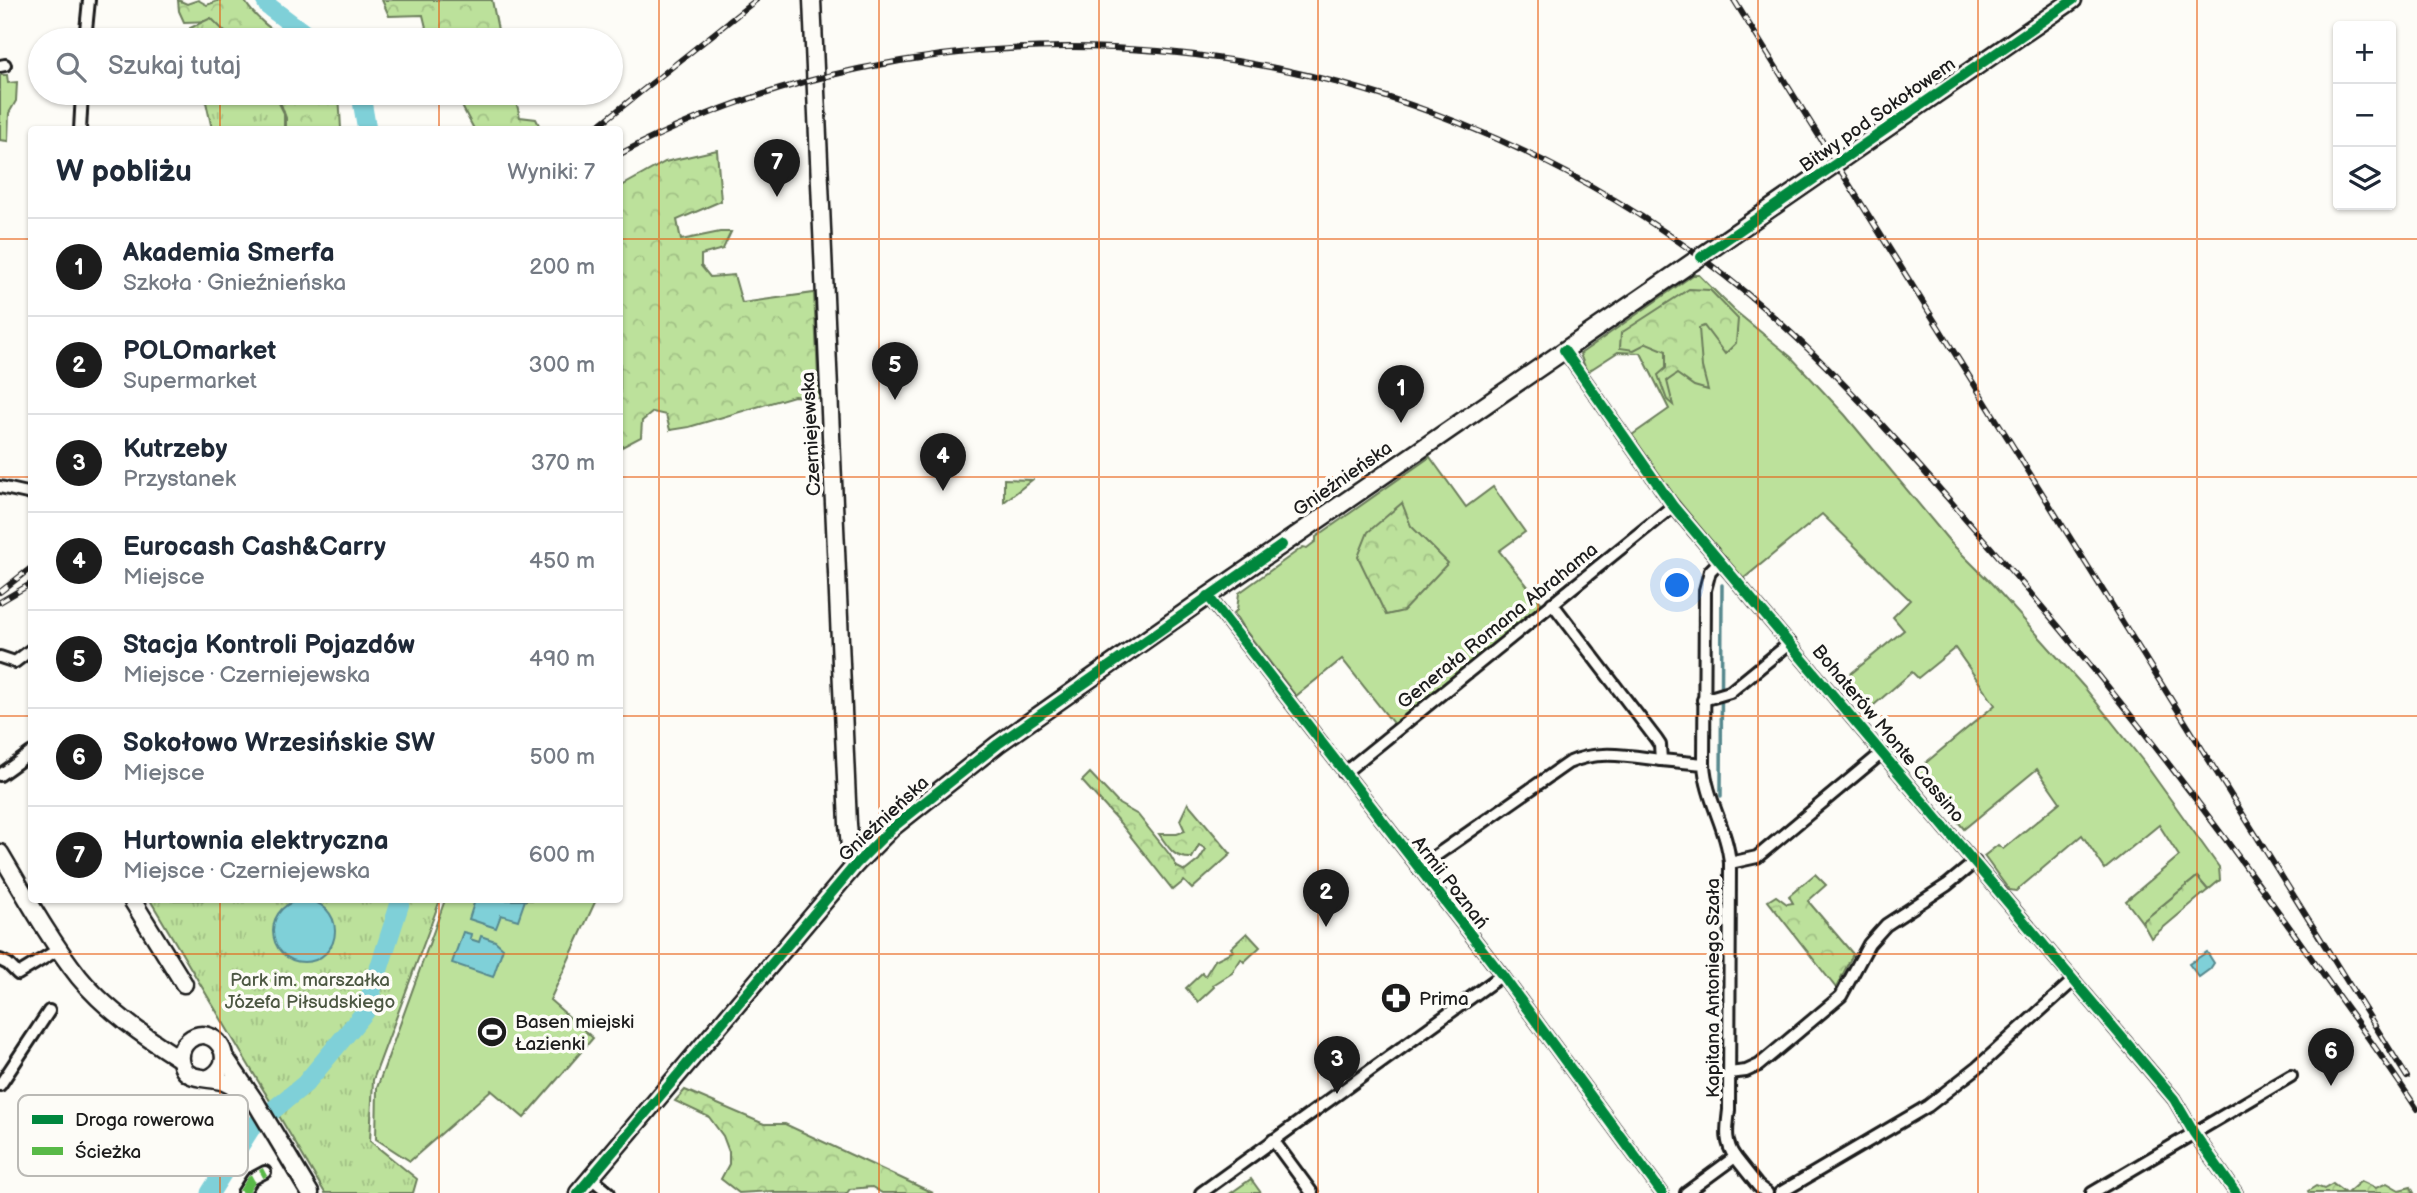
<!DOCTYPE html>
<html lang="pl">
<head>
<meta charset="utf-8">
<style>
	body { margin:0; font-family:"Balsamiq Sans",sans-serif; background:#f2f2f3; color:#1f2937 }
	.controls { position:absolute; right:21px; top:21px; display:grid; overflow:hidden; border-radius:7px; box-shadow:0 2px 5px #0004 }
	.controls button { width:63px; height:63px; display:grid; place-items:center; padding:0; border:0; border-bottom:2px solid #e0e1e3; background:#fff; color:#1f2937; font:35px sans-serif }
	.you { position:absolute; left:1678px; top:586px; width:24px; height:24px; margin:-18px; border:5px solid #fff; border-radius:50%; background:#1a73e8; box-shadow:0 0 0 10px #1a73e833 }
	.badge { display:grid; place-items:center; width:46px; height:46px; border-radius:50%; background:#1c1c1c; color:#fff; font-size:23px; font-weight:700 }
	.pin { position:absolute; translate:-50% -58px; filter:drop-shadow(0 2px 4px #0008) }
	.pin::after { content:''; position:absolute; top:37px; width:24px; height:21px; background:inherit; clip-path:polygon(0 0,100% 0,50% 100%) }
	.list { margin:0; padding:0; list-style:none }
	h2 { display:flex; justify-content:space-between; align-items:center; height:91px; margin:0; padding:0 28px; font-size:30px }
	h2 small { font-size:23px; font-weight:400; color:#747a83 }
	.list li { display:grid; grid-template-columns:46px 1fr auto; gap:21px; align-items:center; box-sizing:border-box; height:98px; padding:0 28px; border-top:2px solid #e0e1e3 }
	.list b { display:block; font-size:26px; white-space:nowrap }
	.list p { margin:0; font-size:23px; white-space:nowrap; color:#747a83 }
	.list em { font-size:23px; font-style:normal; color:#747a83 }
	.icon { flex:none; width:38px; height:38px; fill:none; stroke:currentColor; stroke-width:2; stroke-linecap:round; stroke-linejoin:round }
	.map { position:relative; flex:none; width:2417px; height:1193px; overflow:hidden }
	.search { position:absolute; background:#fff; box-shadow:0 2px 5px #0004; left:28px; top:28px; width:595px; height:77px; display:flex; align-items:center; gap:18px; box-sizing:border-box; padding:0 24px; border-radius:38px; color:#747a83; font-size:26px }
	.panel { position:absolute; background:#fff; box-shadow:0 2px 5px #0004; left:28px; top:126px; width:595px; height:777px; border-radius:7px }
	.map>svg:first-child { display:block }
</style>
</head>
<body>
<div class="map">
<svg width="2417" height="1193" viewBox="0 0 2417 1193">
	<defs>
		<pattern id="forest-crowns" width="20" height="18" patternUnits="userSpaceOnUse" patternTransform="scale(1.75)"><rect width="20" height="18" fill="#bce19b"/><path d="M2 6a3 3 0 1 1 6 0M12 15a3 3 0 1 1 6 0" fill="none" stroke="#a1c085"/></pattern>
		<pattern id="park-tufts" width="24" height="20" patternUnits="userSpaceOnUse" patternTransform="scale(1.75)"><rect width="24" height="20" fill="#bce19b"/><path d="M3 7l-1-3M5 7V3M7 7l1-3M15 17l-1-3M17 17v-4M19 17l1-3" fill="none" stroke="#a1c085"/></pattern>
	</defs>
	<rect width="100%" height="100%" fill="#fdfcf7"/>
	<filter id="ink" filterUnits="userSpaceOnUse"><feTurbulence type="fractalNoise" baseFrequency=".0143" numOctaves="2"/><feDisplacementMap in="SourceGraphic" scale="14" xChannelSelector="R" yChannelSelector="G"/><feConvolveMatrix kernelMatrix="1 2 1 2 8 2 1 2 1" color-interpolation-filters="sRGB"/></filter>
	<g filter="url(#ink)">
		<g fill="#bce19b" stroke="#6c7e5c" stroke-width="2">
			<path d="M0,75h7l1,8 9,-1 -1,19 -7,12 -1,28 -8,-1z"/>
			<path d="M1693,275h6l35,35 57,47 54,58 106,128 41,41 92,103 59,74 76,106 1,13 -12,10 -11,-13 -55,45 -16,-21 53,-45 -20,-31 -54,44 -23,-34 -66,56 -7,-1 -25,-34 14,-11 5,4 57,-47 -23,-33 -73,60 -48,-58 79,-66 -40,-57 -37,30 -6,-6 -45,39 -25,-30 62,-51 -11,-13 17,-17 -88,-86 -79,65 -67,-81 -44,-63 37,-26 -28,-56 -23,-1 -31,20 -7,-18z"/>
			<path d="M1430,457l36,50 27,-20 32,45 -26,19 45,55 -148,121 -54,-68 -46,37 -54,-70 -8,-13 3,-3 2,-17 64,-46 4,1 9,-7v-4z"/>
			<path d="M445,900h151l-46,100 43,38 -69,80 -33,-28 -81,71 -34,-22 1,-51z"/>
		</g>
		<g fill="url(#forest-crowns)" stroke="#6c7e5c" stroke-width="2">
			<path d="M178,0l9,4 11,-4 9,5 13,-5h24c11,18 26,29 44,40h-57l-19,-19 -28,1 -5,-11z"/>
			<path d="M382,0h110l8,40h-71l-6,-25 -34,1z"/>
			<path d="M277,93h62l2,36h-55v-11z"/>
			<path d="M455,93h59l6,24 16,2 5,10h-67z"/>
			<path d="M717,150l4,51 -44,19 4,20 39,-8h11l-8,17 -22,6v11l9,11 24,-2 8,28 72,-10 5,105 -25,-2 -105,31 -19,3 -4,-15 -13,-3 -11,9 -1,16 -21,11v-261l45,-25z"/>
			<path d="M1689,289l21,1 28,29 -2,24 -11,11 -21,-28 -5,2 3,39 6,23 -14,-4 -17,-12 -10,7 6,24 -6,-5 -9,-25 8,-7v-17l-19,-8 -13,7 -14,-2 1,-15z"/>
			<path d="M1402,503l9,23 37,37 -45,48 -17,4 -28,-58 10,-25z"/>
			<path d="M1090,773l29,31 19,11 32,40 7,12 8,4 14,-11 7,-11 -7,-4 -7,13c-18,1 -23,-10 -33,-24h18l8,-3 -5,-11 8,-17 43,51 -39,35 -8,-8 -11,9 -53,-67 -38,-42z"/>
			<path d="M1815,874l11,11 -18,16 45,53 -17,34 -68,-87 8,-5 11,8 6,-1 -4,-7z"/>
			<path d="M2197,877l11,13 -57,48 -9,-16z"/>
			<path d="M685,1090l79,34h21l148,69h-51l-10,-6 -22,2 -3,4h-73v-2l-35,2 -18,-14 8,-15v-12l-6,-16 -14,-19 -34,-16z"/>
			<path d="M2361,1181l15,7 11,-5 12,7 12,-3 3,6h-67z"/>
			<path d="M2333,1184l12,9h-36l-1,-2 8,-5 8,3z"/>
		</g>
		<g fill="url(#park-tufts)" stroke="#6c7e5c" stroke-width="2">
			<path d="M211,18l22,22h-41l-2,-12z"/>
			<path d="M204,93h36l4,5 9,-5h21l10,20v16h-72z"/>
			<path d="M1004,479l28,1 -28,22z"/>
			<path d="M150,900h290l-67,180 -3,61 47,38 -4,14h-88z"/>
			<path d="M1247,933l13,14 -16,15 -3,-3 -9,14 -19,12 1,2 -16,15 -12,-14 16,-15 3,3 10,-16 18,-9 -2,-3z"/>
			<path d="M1251,1179l10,14h-30z"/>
		</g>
		<g fill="#7fd0d8" stroke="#57888d" stroke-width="2">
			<path d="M475,900h50l-7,20 -17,-5 -5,13 -27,-9z"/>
			<circle cx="304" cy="931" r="31"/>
			<path d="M463,932l8,2 -1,5 9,3 2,-6 14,5 8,7 -10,29 -41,-14z"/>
			<path d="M2207,952l7,11 -4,6 -11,8 -10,-13z"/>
		</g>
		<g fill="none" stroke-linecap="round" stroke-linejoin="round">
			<path stroke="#57888d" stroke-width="3.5" d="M1721,796l1,-211"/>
			<g stroke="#7fd0d8" stroke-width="19">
				<path d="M265,0l3,6 45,34"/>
				<path d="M357,93l5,8 5,29"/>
				<path d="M210,1193l41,-65 54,-44 60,-72 36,-112"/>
			</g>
			<g stroke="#1c1c1c" stroke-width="16">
				<g id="street">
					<path d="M85,40l4,-40"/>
					<path d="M0,66l5,-1"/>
					<path d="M80,130l2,-37"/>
					<path d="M1564,350l109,156 501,593 20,34 42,60"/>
					<path d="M0,487l32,7"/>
					<path d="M1208,596l294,379 160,218"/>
					<path d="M1552,603l104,136 4,6 1,15 43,4c2,35 23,64 26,99"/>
					<path d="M0,657l15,5 17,-13"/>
					<path d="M1703,700l27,-8 60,-49"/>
					<path d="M1704,764l1,-174 5,-19 10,-10"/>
					<path d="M1344,773l329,-267"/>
					<path d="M0,775l32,-23"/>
					<path d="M1418,868l150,-105c30,-14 61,-7 93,-3"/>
					<path d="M0,960l8,4 10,10 41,-25"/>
					<path d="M1729,1073l17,-2 13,-6 82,-69 28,-52 17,-19 61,-40 28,-23"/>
					<path d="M0,1085l49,-74"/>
					<path d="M1273,1140l39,53"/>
					<path d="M1735,1157l23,29 9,7"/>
					<path d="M591,1178l18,15"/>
					<path d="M243,1193l9,-14 13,-7"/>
					<path d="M1201,1193l301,-218"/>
					<path d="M1686,1193l49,-36c-11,-15 -8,-29 -6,-47l1,-247 27,-6 126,-105"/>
					<path d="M1780,1193l148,-87 51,-40 95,-86"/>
					<path d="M2092,1193l199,-117"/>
				</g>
			</g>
			<g stroke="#1c1c1c" stroke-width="21">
				<g id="secondary">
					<path d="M812,0l36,824 3,35 5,5"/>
					<path d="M0,853c25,42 49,86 79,124 27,33 66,60 101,82"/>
					<path d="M132,900l52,84"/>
					<path d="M224,1056l32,47 54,90"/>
					<path d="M209,1078c33,-16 4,-57 -20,-38 -6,5 -9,12 -8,20 2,23 28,16 43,22 12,5 23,14 32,21"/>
					<path d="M578,1193l278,-329 36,-36 106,-84 210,-148 865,-596"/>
				</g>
			</g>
			<use href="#street" stroke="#fdfcf7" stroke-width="10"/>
			<use href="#secondary" stroke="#fdfcf7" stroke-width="16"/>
			<g stroke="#1c1c1c" stroke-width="6">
				<g id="rail">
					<path d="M1734,0l673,1077"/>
					<path d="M593,130l163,-130"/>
					<path d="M620,154c152,-79 322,-113 493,-106 240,11 471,104 652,261 91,80 169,174 249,265 109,126 209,258 305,395 33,47 67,92 98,140"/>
					<path d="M0,592l32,-25"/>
					<path d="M0,602l32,-19"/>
				</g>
			</g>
			<use href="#rail" stroke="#fdfcf7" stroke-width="3.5" stroke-dasharray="10" stroke-linecap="butt"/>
			<path stroke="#58b947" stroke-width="9" stroke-dasharray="18 9" stroke-linecap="butt" d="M243,1193l9,-14 13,-7"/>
			<g stroke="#fdfcf7" stroke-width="15">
				<g id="cycleway">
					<path d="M1701,257l372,-257"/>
					<path d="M1564,350l109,156 501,593 20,34 42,60"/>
					<path d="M1208,596l294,379 160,218"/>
					<path d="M578,1193l278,-329 36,-36 106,-84 284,-199"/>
				</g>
			</g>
			<use href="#cycleway" stroke="#00873e" stroke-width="10"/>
		</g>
	</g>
	<path fill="none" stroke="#e8590c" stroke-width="2" stroke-opacity="0.55" d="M220,0v40M439,0v40M659,0v1193M879,0v1193M1099,0v1193M1318,0v1193M1538,0v1193M1758,0v1193M1978,0v1193M2197,0v1193M220,93v37M439,93v37M0,239h32M620,239h1797M0,477h32M620,477h1797M0,716h32M620,716h1797M220,900v293M439,900v293M0,954h2417"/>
	<defs>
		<g id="pharmacy-disc" transform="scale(1.575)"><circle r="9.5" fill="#1c1c1c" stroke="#fdfcf7"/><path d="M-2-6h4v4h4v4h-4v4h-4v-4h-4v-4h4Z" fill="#fff"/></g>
		<g id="stadium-disc" transform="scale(1.575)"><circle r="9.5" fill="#1c1c1c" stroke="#fdfcf7"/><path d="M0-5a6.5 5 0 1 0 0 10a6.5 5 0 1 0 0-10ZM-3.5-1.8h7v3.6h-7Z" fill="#fff"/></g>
	</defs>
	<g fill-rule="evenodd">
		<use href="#pharmacy-disc" x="1396" y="998"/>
		<use href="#stadium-disc" x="492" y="1032"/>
	</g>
	<g text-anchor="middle" stroke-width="7" stroke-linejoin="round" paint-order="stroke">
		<g font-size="19" fill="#1c1c1c" stroke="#fdfcf7">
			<text transform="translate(1877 114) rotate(-35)" y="7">Bitwy pod Sokołowem</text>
			<text transform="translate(810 434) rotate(-93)" y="7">Czerniejewska</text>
			<text transform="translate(1342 478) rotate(-35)" y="7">Gnieźnieńska</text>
			<text transform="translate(1497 625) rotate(-39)" y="7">Generała Romana Abrahama</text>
			<text transform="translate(1889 733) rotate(50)" y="7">Bohaterów Monte Cassino</text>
			<text transform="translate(883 818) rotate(-43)" y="7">Gnieźnieńska</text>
			<text transform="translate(1451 882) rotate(52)" y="7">Armii Poznań</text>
			<text transform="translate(1712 988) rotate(-90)" y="7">Kapitana Antoniego Szała</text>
		</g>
		<g font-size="19" fill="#4c5742" stroke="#fdfcf7">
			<text x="310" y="986">Park im. marszałka<tspan x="310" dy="22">Józefa Piłsudskiego</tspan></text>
		</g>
		<g font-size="19" fill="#1c1c1c" stroke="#fdfcf7" text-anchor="start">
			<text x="1419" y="1005">Prima</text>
			<text x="515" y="1028">Basen miejski<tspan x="515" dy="22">Łazienki</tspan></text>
		</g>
	</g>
	<rect x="18" y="1095" width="230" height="81" rx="10" fill="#fdfcf7" stroke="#bab9b5" stroke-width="2"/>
	<rect x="32" y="1115" width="31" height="9" fill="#00873e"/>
	<rect x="32" y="1147" width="31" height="8" fill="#58b947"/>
	<g font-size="19" fill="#1c1c1c">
		<text x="75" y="1126">Droga rowerowa</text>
		<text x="75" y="1158">Ścieżka</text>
	</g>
</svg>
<div class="controls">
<button>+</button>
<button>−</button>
<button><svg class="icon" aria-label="layers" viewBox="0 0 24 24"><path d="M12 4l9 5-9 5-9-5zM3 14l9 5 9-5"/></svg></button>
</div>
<div class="you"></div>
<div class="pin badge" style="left:1401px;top:423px">1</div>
<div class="pin badge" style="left:1326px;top:927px">2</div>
<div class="pin badge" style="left:1337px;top:1094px">3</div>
<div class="pin badge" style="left:943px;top:491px">4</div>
<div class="pin badge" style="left:895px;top:400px">5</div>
<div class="pin badge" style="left:2331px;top:1086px">6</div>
<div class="pin badge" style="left:777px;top:197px">7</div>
<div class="search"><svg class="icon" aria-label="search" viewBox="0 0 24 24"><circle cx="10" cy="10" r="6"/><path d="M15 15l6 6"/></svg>Szukaj tutaj</div>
<section class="panel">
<h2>W pobliżu<small>Wyniki: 7</small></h2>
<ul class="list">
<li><span class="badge">1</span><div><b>Akademia Smerfa</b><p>Szkoła · Gnieźnieńska</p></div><em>200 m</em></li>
<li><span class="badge">2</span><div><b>POLOmarket</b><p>Supermarket</p></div><em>300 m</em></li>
<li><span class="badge">3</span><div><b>Kutrzeby</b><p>Przystanek</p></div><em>370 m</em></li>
<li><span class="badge">4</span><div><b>Eurocash Cash&amp;Carry</b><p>Miejsce</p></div><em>450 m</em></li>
<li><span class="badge">5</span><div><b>Stacja Kontroli Pojazdów</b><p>Miejsce · Czerniejewska</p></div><em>490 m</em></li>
<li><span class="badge">6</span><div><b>Sokołowo Wrzesińskie SW</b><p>Miejsce</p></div><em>500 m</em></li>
<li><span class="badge">7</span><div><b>Hurtownia elektryczna</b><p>Miejsce · Czerniejewska</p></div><em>600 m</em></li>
</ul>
</section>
</div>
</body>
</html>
